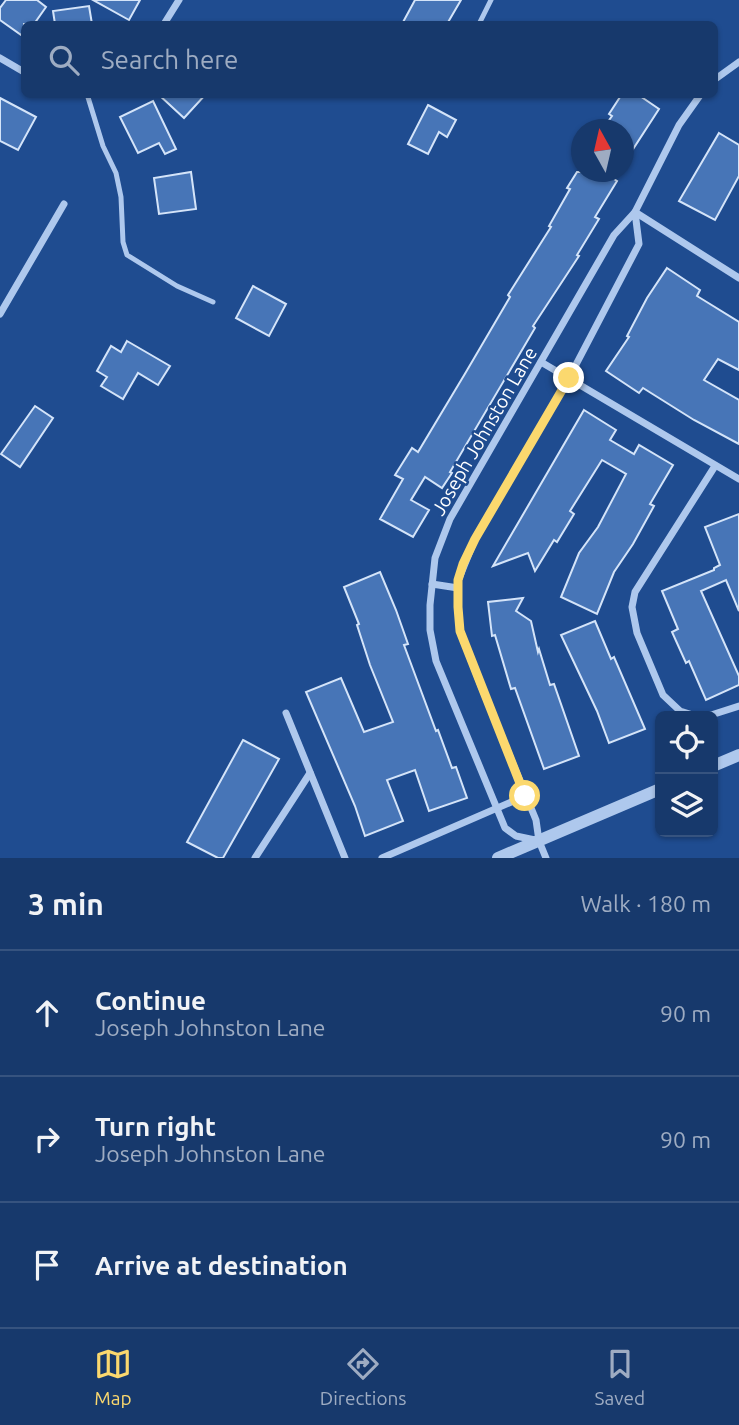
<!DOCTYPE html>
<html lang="en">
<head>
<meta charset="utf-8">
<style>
	body { margin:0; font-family:Ubuntu,sans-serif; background:#244474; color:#f1f3f6 }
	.controls { position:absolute; right:21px; bottom:21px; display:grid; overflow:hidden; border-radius:10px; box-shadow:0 2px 5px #0004 }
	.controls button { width:63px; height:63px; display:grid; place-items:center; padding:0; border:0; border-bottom:2px solid #36537f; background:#17396c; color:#f1f3f6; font:35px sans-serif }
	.compass { position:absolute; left:571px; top:119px; width:63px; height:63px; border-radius:50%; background:#17396c; box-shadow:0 2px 5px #0004; rotate:352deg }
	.stop { position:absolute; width:21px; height:21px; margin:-16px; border:5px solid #fbd86e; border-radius:50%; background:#fff }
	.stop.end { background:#fbd86e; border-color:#fff; box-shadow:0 2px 7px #0008 }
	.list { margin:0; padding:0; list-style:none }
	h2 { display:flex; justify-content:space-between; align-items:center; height:91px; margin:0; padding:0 28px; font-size:30px }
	h2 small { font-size:23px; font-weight:400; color:#9eacc2 }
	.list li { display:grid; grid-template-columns:46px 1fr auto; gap:21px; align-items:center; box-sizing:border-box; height:126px; padding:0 28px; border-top:2px solid #36537f }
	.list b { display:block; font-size:26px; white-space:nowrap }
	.list p { margin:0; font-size:23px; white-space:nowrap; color:#9eacc2 }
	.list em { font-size:23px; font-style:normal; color:#9eacc2 }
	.icon { flex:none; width:38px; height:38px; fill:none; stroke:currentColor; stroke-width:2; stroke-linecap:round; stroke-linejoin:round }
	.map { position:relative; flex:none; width:739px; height:858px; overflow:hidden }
	.search { position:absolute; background:#17396c; box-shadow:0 2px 5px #0004; left:21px; right:21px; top:21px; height:77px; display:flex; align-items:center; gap:18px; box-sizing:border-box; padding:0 24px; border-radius:10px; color:#9eacc2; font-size:26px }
	.sheet { height:469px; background:#17396c }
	nav { display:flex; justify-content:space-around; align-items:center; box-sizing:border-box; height:98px; border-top:2px solid #36537f; background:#17396c; font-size:19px; color:#9eacc2 }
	nav a { display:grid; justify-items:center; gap:4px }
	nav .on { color:#fbd86e }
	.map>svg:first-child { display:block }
</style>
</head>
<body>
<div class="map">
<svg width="739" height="858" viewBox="0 0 739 858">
	<rect width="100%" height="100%" fill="#1f4c90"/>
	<g fill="#4775b7" stroke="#d4e4f9" stroke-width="2">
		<path d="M6,0h31l9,7 -12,17h-10v13l-24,-17v-12z"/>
		<path d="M93,0h47l-11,20z"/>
		<path d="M415,0h46l-14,24h-45z"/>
		<path d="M89,6l3,18h-37l-2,-13z"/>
		<path d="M158,94h48l-22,24z"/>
		<path d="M622,94h15l22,15 -35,54v-33h-22l10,-14 -3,-2z"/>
		<path d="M0,98l36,19 -18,33 -18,-9z"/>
		<path d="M153,101l23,48 -11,5 -6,-11 -21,10 -18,-36z"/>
		<path d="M428,105l28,15 -9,17 -8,-5 -11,22 -20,-10z"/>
		<path d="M719,133l20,12v31l-24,44 -36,-19z"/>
		<path d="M191,172l5,37 -37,5 -5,-36z"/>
		<path d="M577,172h43l-6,7 3,2 -22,36 4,2 -22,36 2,1 -46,70 2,2 -85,144 2,1 -10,15 -17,-11 -14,23 18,10 -16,27 -33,-18 23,-40 -8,-4 17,-27 6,4 48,-80 44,-75 -2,-2 43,-68 -2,-1 21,-37 -3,-1z"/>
		<path d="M667,268l33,22 -3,6 42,26v48l-21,-11 -14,21 35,20v44l-45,-24 -51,-32 -4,5 -33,-22 23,-34 -2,-1 20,-38z"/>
		<path d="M253,286l33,18 -17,32 -33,-18z"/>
		<path d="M127,341l43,25 -12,19 -20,-12 -15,26 -22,-13 6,-9 -10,-6 14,-25 10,6z"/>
		<path d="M35,406l18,12 -33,49 -19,-13z"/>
		<path d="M584,410l32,20 -6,10 24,14 5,-9 34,20 -23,39 4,2 -21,38 -19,28 -17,42 -36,-17 18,-44 19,-26 28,-53 -24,-14 -32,51 4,3 -17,28 -3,-2 -19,31 -7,-18 -35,13z"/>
		<path d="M739,514v97l-13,-31 -25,11 38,85v9l-33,15 -17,-39 -3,2 -14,-31 6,-3 -16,-38 52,-21v-2l6,-3 -15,-38z"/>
		<path d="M380,572l16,38 12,34 -4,1 32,86 2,-1 14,38 4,-1 11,31 -38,13 -14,-41 -28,10 16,41 -38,15 -10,-30 -49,-114 35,-14 23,54 29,-10 -23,-57 -13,-40 2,-1 -15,-37z"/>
		<path d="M523,598l-7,13 15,10 7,31 1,-3 11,36 4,-1 25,72 -35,13 -29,-81 -4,1 -16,-54 -3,1 -4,-34z"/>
		<path d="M595,621l16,38 3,-2 31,72 -36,14 -12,-32 -36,-76z"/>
		<path d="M243,740l36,19 -56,99h-5l-31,-16z"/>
	</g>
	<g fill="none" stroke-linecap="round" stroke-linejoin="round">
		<g stroke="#aec8ed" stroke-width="5">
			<path d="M479,24l12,-24"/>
			<path d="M87,94l16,52 13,27 5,24 2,45 4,13 50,31 36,16"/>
		</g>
		<g stroke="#aec8ed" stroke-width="7">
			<path d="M164,24l15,-24"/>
			<path d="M0,58l24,14"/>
			<path d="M714,80l25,-18"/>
			<path d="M701,94l-22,31 -44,87 104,66"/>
			<path d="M0,314l64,-110"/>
			<path d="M541,362l198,117"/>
			<path d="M432,584l26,4"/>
			<path d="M286,713l59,145"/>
			<path d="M696,716l-16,-5 -17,-16 -26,-62 -5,-26 3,-15 80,-126"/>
			<path d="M708,716l31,-10"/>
			<path d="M535,840l-19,-4 -11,-8 -69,-167 -6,-31v-25l5,-47 15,-39 164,-284 21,-23 4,32 -70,134 -94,161 -17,42v26l2,24 21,55 55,134 3,21 7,17"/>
			<path d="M255,858l55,-85"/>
			<path d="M382,858l143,-62"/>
		</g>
		<g stroke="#aec8ed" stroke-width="12">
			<path d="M713,766l26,-11"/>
			<path d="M498,858l162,-69"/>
		</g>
	</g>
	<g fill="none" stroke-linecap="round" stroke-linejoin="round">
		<path stroke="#fbd86e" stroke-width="9" d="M525,796l-65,-165 -2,-24v-27l5,-16 12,-25 94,-161"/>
	</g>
	<g text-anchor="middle" stroke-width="5" stroke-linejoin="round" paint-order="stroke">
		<g font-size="19" fill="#fff" stroke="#1f4c90">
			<text transform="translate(484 431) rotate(-60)" y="7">Joseph Johnston Lane</text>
		</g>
	</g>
</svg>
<div class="controls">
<button><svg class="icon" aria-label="locate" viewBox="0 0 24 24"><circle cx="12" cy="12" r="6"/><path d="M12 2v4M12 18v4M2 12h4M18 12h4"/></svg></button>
<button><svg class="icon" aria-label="layers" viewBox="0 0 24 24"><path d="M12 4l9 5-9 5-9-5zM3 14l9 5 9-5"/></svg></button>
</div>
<svg class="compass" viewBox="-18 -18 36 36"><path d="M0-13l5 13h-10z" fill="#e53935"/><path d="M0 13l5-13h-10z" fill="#9eacc2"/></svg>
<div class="stop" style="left:525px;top:796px"></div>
<div class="stop end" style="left:569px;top:378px"></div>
<div class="search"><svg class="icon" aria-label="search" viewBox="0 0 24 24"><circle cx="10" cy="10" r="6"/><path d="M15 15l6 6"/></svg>Search here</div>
</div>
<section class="sheet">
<h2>3 min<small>Walk · 180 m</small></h2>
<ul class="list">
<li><svg class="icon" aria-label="ahead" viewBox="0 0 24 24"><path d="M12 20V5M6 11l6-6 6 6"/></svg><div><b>Continue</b><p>Joseph Johnston Lane</p></div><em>90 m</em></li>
<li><svg class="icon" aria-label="right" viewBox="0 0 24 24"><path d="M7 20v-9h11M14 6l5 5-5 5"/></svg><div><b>Turn right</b><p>Joseph Johnston Lane</p></div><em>90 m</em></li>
<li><svg class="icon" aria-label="arrive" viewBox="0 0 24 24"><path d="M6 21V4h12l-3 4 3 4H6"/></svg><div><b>Arrive at destination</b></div></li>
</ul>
</section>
<nav>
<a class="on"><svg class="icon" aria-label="map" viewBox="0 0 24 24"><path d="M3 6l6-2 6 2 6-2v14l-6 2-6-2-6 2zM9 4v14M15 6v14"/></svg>Map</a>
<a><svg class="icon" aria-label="directions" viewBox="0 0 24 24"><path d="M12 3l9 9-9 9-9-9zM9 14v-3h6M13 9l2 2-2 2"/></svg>Directions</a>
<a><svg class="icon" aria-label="saved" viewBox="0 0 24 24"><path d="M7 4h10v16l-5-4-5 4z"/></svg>Saved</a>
</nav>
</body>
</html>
